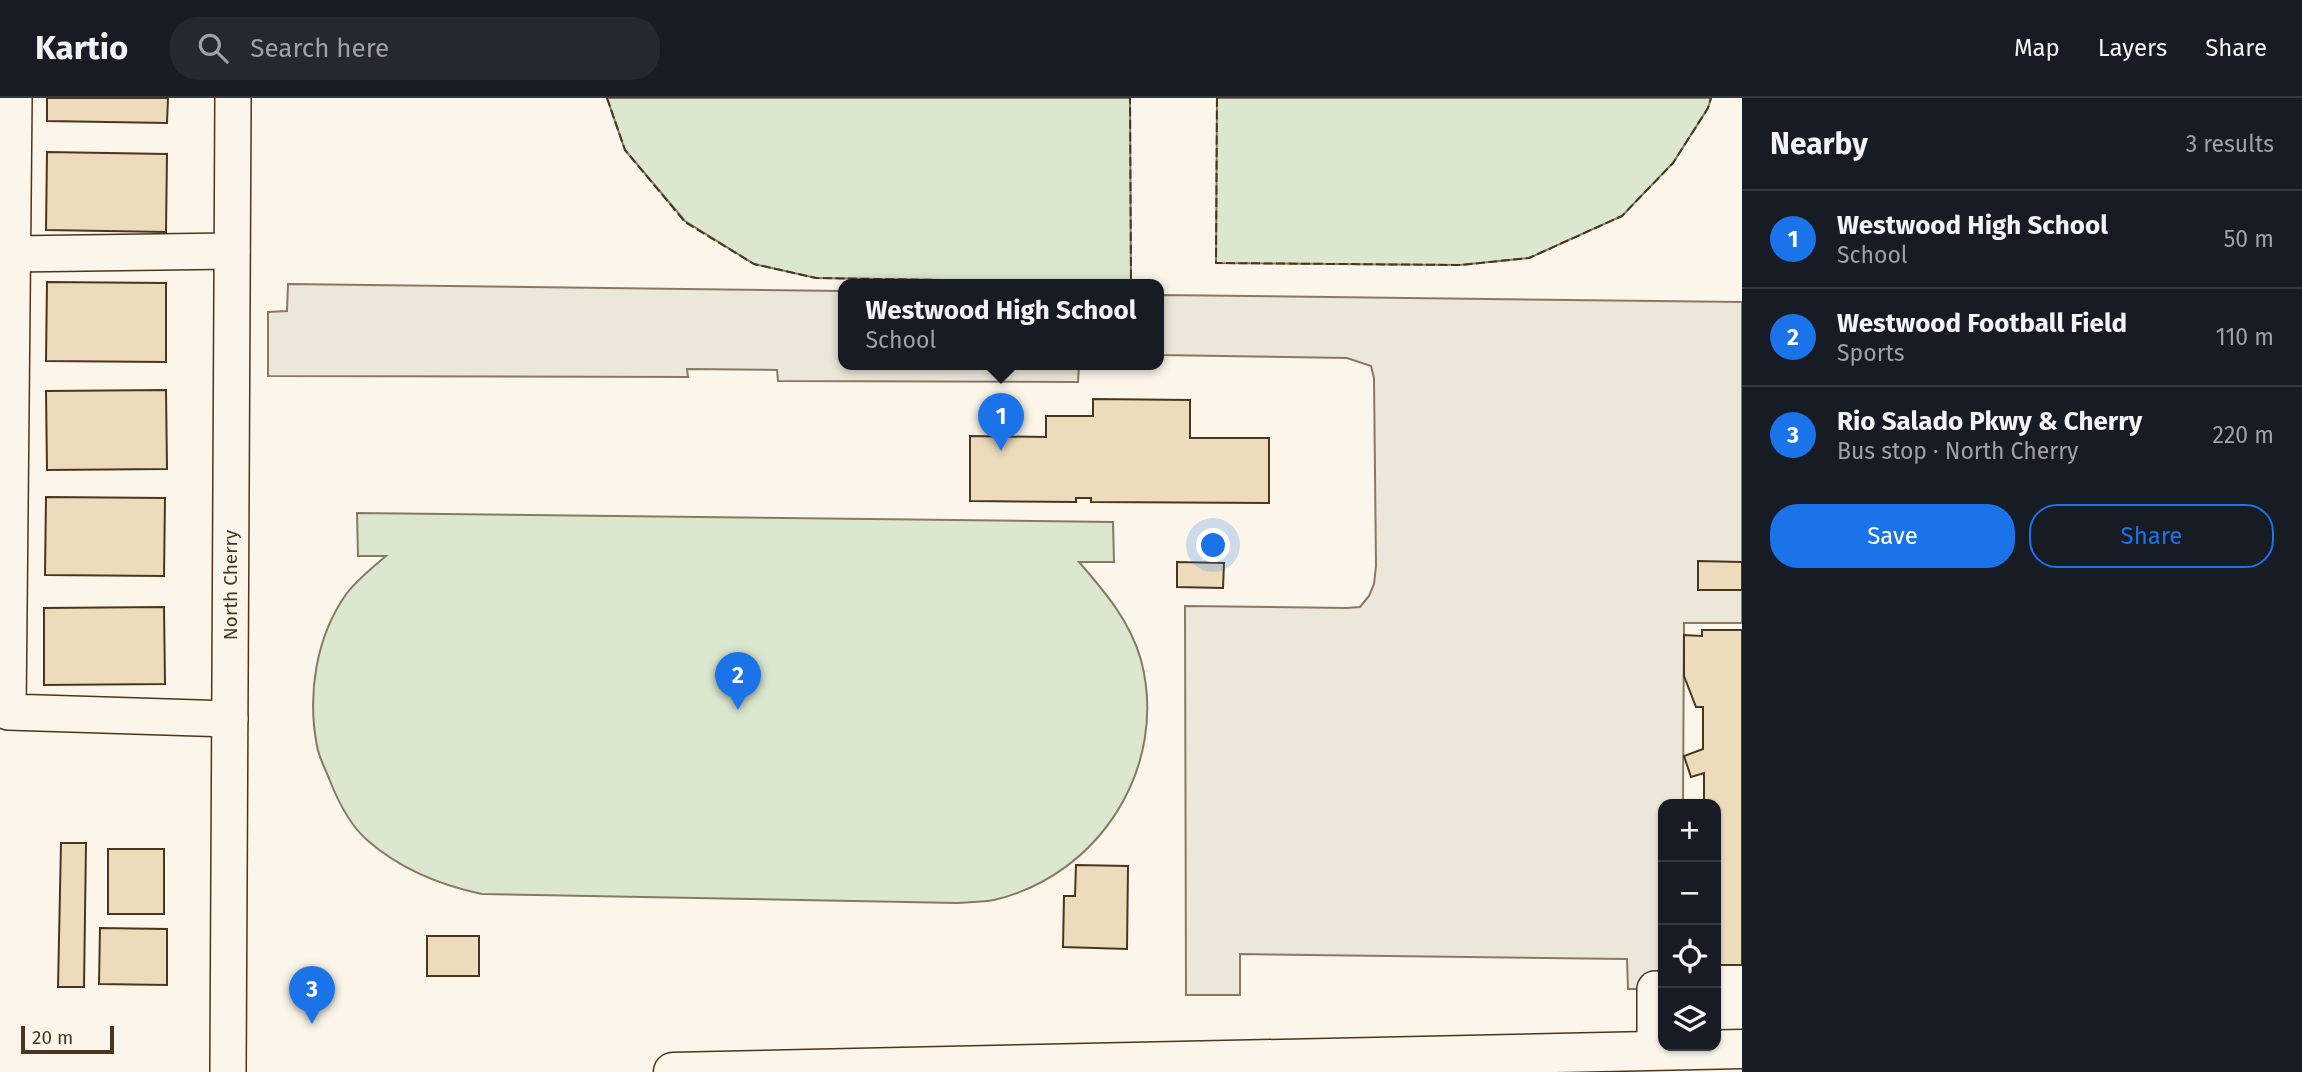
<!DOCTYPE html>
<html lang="en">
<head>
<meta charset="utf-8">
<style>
	body { margin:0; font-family:"Fira Sans",sans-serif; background:#242831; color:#f1f3f6 }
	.controls { position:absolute; right:21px; bottom:21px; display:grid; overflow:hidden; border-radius:14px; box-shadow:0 2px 5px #0004 }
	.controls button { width:63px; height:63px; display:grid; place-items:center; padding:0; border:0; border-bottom:2px solid #363941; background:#171b24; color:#f1f3f6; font:35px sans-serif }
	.scale { position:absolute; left:21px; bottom:18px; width:93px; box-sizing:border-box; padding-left:7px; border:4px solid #4a3520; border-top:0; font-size:19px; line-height:24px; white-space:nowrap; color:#4a3520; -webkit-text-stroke:5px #fbf6e9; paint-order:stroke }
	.you { position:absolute; left:1214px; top:448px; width:24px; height:24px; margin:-18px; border:5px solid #fff; border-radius:50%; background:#1a73e8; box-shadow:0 0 0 10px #1a73e833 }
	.badge { display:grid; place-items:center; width:46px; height:46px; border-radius:50%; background:#1a73e8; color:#fff; font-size:23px; font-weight:700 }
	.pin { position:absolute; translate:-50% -58px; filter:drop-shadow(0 2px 4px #0008) }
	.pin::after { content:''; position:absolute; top:37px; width:24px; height:21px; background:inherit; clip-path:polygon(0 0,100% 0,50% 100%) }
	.popup { position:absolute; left:838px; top:181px; width:326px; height:91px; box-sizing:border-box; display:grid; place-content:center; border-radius:14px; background:#171b24; filter:drop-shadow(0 2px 5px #0005); font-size:23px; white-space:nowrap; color:#9ea1a6 }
	.popup b { font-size:26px; color:#f1f3f6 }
	.popup::after { content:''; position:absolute; left:50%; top:100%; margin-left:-14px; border:14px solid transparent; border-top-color:#171b24 }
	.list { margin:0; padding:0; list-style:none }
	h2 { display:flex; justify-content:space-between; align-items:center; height:91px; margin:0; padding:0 28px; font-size:30px }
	h2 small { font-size:23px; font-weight:400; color:#9ea1a6 }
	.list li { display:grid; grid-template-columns:46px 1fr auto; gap:21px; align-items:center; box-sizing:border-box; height:98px; padding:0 28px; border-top:2px solid #363941 }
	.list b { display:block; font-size:26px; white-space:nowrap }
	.list p { margin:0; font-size:23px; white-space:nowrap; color:#9ea1a6 }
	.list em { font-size:23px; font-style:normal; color:#9ea1a6 }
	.actions { display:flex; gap:14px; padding:21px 28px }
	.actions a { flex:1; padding:16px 0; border:2px solid #1a73e8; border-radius:28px; text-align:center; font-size:24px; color:#1a73e8 }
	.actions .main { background:#1a73e8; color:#fff }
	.icon { flex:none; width:38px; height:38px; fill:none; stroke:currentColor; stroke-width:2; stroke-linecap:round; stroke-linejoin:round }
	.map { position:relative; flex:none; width:1742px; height:974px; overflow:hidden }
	header { display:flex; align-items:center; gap:42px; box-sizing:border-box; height:98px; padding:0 35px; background:#171b24; border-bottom:2px solid #363941 }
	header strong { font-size:33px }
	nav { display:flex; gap:38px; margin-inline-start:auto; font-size:24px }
	.search { width:490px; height:63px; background:#242831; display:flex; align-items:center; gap:18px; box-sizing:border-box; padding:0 24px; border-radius:28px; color:#9ea1a6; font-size:26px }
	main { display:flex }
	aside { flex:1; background:#171b24 }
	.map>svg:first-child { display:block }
</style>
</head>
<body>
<header>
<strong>Kartio</strong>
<div class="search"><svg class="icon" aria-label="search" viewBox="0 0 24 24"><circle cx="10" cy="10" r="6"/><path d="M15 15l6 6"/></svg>Search here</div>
<nav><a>Map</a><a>Layers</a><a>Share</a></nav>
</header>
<main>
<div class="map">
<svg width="1742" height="974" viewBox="0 0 1742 974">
	<rect width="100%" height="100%" fill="#fbf6e9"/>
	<g fill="#dce7d0" stroke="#887966" stroke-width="2">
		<path d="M607,0h523l1,185 -315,-5 -62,-14 -69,-43 -60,-71z"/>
		<path d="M1217,0h494l-3,10 -35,55 -51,53 -93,42 -69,7 -244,-2z"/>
		<path d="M357,415l756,9 1,40h-35c26,30 51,59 62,98 28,106 -41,215 -147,240 -12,2 -25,2 -37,3l-475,-9c-43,-9 -82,-25 -115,-54 -17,-15 -29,-39 -37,-59 -4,-11 -11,-23 -13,-35 -10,-52 -1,-110 30,-153 11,-14 26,-26 39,-37h-28z"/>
	</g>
	<g fill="#ede7d9" stroke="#887966" stroke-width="2">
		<path d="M288,186l555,7 1,74h235l-1,17 -300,-1 -1,-11 -90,-1 1,8 -420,-1v-64l19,-1z"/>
		<path d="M1159,197l583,7v321h-58l-1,181h-20v185h-35l-1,-30 -387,-5v41h-54l-1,-389 161,2 14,-1 9,-11 5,-12 2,-18 -2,-188 -3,-12 -24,-8 -188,-3z"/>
	</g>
	<g fill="#ecdcbc" stroke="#4a3520" stroke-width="2">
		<path d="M47,0h121l-1,25 -120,-2z"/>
		<path d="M47,54l120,2 -1,78 -120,-2z"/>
		<path d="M47,184l119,1v79l-120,-1z"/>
		<path d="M166,292l1,79 -120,1 -1,-79z"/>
		<path d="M1093,301l97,1v38h79v65l-178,-1v-4h-15v4l-106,-1v-65l76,1v-21h47z"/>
		<path d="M46,399l119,1 -1,78 -119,-1z"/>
		<path d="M1698,463l44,1v28h-44z"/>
		<path d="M1177,464l47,1 -1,25 -46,-1z"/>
		<path d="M164,509l1,77 -121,1v-77z"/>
		<path d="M1702,532h40v335h-26v-161h-12v-31l-13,4 -7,-21 19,-7v-42h-7l-12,-31v-41l18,1z"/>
		<path d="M61,745h25l-2,144h-26z"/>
		<rect x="108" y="751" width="56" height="65"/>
		<path d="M1076,767l52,1 -1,83 -64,-2 1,-51h11z"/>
		<path d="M100,830l67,1v56l-68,-1z"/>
		<rect x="427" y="838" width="52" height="40"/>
	</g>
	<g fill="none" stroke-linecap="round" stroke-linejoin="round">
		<g stroke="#4a3520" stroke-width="38">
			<g id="minor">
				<path d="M14,0l-6,614 222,7"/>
				<path d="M12,156l220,-3"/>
				<path d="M1655,891v62"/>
				<path d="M228,974l5,-974"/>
			</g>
		</g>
		<g stroke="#4a3520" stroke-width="41">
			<path id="major" d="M673,974l1069,-23"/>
		</g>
		<use href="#minor" stroke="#fbf6e9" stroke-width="35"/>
		<use href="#major" stroke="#fbf6e9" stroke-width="38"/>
		<g stroke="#4a3520" stroke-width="2" stroke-dasharray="9 3.5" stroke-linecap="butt">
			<path d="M607,0l18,52 60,72 69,42 62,14 315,5 -1,-185"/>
			<path d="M1217,0l-1,165 244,2 69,-7 93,-42 51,-53 35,-55 3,-10"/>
		</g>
	</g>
	<g text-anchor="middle" stroke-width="5" stroke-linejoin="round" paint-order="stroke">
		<g font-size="19" fill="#4a3520" stroke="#fbf6e9">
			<text transform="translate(230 487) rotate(-90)" y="7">North Cherry</text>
		</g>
	</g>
</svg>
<div class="controls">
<button>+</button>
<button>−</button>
<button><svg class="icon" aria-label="locate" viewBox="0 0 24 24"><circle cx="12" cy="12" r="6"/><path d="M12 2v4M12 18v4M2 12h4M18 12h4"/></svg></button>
<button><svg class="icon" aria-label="layers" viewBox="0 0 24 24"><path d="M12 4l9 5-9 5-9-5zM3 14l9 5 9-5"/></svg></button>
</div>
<div class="scale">20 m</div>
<div class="you"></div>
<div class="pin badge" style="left:1001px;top:353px">1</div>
<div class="popup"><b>Westwood High School</b>School</div>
<div class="pin badge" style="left:738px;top:612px">2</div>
<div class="pin badge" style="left:312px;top:926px">3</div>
</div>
<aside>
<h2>Nearby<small>3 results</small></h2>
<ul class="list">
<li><span class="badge">1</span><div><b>Westwood High School</b><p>School</p></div><em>50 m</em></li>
<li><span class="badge">2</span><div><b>Westwood Football Field</b><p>Sports</p></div><em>110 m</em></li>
<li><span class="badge">3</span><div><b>Rio Salado Pkwy &amp; Cherry</b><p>Bus stop · North Cherry</p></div><em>220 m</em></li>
</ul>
<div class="actions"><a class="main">Save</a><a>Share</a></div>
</aside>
</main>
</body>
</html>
